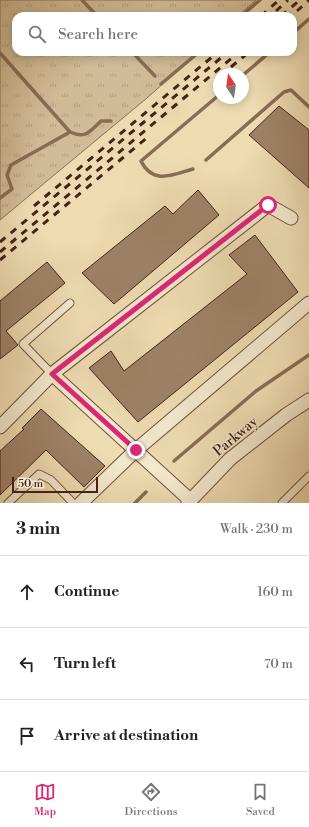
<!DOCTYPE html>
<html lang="en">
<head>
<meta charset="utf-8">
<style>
	body { margin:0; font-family:"Libre Bodoni",serif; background:#f2f2f2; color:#222 }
	.compass { position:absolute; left:213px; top:68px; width:36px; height:36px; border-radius:50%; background:#fff; box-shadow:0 2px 10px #0003; rotate:347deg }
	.scale { position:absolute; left:12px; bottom:10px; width:86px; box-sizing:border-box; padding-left:4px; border:2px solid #452316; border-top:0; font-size:11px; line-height:14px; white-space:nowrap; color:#452316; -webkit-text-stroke:3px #f4e8cd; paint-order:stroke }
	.stop { position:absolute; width:12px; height:12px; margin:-9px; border:3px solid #db2777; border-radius:50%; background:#fff }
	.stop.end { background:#db2777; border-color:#fff; box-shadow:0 1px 4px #0008 }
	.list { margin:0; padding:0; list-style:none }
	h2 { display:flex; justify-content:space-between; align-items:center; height:52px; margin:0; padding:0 16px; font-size:17px }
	h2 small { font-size:13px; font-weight:400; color:#767676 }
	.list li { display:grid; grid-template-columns:26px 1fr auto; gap:12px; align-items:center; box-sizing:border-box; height:72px; padding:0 16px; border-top:1px solid #e0e0e0 }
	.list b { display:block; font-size:15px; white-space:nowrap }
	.list em { font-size:13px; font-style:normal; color:#767676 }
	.icon { flex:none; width:22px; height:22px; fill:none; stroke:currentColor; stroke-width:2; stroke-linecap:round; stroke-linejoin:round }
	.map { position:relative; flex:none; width:309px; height:503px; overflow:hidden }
	.search { position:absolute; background:#fff; box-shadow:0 2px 10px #0003; left:12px; right:12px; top:12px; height:44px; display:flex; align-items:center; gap:10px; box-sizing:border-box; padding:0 14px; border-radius:12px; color:#767676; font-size:15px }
	.sheet { height:268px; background:#fff }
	nav { display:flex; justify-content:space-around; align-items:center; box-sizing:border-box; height:56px; border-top:1px solid #e0e0e0; background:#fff; font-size:11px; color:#767676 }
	nav a { display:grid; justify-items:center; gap:2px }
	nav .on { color:#db2777 }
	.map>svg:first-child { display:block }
</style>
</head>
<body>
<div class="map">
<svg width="309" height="503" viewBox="0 0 309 503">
	<defs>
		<pattern id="grass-tufts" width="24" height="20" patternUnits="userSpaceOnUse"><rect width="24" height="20" fill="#d1bc97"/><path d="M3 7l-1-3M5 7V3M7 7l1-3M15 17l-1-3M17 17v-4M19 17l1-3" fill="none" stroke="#b5a181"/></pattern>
	</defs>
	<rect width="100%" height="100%" fill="#eedbb2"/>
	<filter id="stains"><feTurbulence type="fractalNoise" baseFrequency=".005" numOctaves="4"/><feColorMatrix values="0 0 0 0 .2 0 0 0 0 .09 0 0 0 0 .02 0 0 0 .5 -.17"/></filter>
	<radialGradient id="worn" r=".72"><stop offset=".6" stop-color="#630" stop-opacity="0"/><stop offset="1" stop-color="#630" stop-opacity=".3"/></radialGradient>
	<path fill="url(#grass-tufts)" stroke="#8b7056" d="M0,0h256l-18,16h-222v36h182l-51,46 -147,122z"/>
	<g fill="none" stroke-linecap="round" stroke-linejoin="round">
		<g stroke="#886c54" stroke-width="3.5">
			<path d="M82,0l15,16"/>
			<path d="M241,16l19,-16"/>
			<path d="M293,33l16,-14"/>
			<path d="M132,52l23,24"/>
			<path d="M0,53l70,79c16,7 19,0 31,-11h10"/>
			<path d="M243,75l27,-23"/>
			<path d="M161,84l38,-32"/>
			<path d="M206,160l78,-68 7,-2 18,17"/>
			<path d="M193,169c-21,6 -40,16 -52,-8l78,-66"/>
			<path d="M0,198l12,-9 -5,-14 4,-10 59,-33"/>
			<path d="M174,461l82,-70 53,-36"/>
			<path d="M135,503l11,-11"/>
		</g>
	</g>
	<g fill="#9d8367" stroke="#452316">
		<path d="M279,106l30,24v58l-60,-53z"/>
		<path d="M198,190l21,25 -105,89 -32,-31 83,-67 8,8z"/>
		<path d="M255,235l43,57 -160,130 -49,-54 22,-17 13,20 123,-97 -18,-19z"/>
		<path d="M47,262l18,21 -59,48 12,14 -18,14v-58z"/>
		<path d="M41,409l64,57 -21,21 -38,-37 -46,45v-44l24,-22 -2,-1z"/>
	</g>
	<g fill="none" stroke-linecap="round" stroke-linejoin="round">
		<g stroke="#6f513d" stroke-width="9">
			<g id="service">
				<path d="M52,374l-29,-30 47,-41"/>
				<path d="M8,503l31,-29 12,6 22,23"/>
				<path d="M282,503l27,-27"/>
			</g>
		</g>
		<g stroke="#6f513d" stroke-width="15">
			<g id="minor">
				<path d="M52,374l138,126"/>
				<path d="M0,427l52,-53 216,-169 23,13"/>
				<path d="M81,503l55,-53 173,-147"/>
				<path d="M188,503l42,-44 56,-44 23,-15"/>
			</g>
		</g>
		<use href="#service" stroke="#f4e8cd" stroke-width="7"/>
		<use href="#minor" stroke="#f4e8cd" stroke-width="13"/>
		<g stroke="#452316" stroke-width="3" stroke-dasharray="7 7" stroke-linecap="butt">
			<path d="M276,11l12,-11"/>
			<path d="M297,11l12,-11"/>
			<path d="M261,16l18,-16"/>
			<path d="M281,16l19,-16"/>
			<path d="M231,67l18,-15"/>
			<path d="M34,206l184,-154"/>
			<path d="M0,242l228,-190"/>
			<path d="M0,252l239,-200"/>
			<path d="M0,260l149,-124"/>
		</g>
	</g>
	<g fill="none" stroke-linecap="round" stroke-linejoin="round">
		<path stroke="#db2777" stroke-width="5" d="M136,450l-84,-76 216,-169"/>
	</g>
	<g text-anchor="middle" stroke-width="3" stroke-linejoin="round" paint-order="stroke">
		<g font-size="14" fill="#452316" stroke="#f4e8cd">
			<text transform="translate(235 436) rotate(-40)" y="5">Parkway</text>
		</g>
	</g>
	<rect width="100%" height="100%" filter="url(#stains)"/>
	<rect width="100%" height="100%" fill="url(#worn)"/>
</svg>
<svg class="compass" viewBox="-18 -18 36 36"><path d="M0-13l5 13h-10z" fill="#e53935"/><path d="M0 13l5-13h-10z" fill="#767676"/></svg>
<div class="scale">50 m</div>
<div class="stop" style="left:268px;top:205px"></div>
<div class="stop end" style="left:136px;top:450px"></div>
<div class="search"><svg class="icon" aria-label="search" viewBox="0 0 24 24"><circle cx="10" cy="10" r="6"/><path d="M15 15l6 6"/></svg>Search here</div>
</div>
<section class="sheet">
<h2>3 min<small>Walk · 230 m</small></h2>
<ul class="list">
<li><svg class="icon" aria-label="ahead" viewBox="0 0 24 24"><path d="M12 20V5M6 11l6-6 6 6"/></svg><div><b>Continue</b></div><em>160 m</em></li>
<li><svg class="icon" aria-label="left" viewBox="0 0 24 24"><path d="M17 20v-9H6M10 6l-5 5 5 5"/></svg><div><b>Turn left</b></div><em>70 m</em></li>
<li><svg class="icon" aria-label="arrive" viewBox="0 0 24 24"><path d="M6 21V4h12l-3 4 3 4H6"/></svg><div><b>Arrive at destination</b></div></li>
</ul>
</section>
<nav>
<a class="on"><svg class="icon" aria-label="map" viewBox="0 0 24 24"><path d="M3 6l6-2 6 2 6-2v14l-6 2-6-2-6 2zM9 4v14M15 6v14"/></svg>Map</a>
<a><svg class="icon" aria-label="directions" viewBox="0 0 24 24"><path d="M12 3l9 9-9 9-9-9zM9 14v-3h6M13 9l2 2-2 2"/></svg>Directions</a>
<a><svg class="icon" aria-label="saved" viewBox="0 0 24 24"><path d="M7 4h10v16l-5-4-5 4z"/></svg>Saved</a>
</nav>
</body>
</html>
